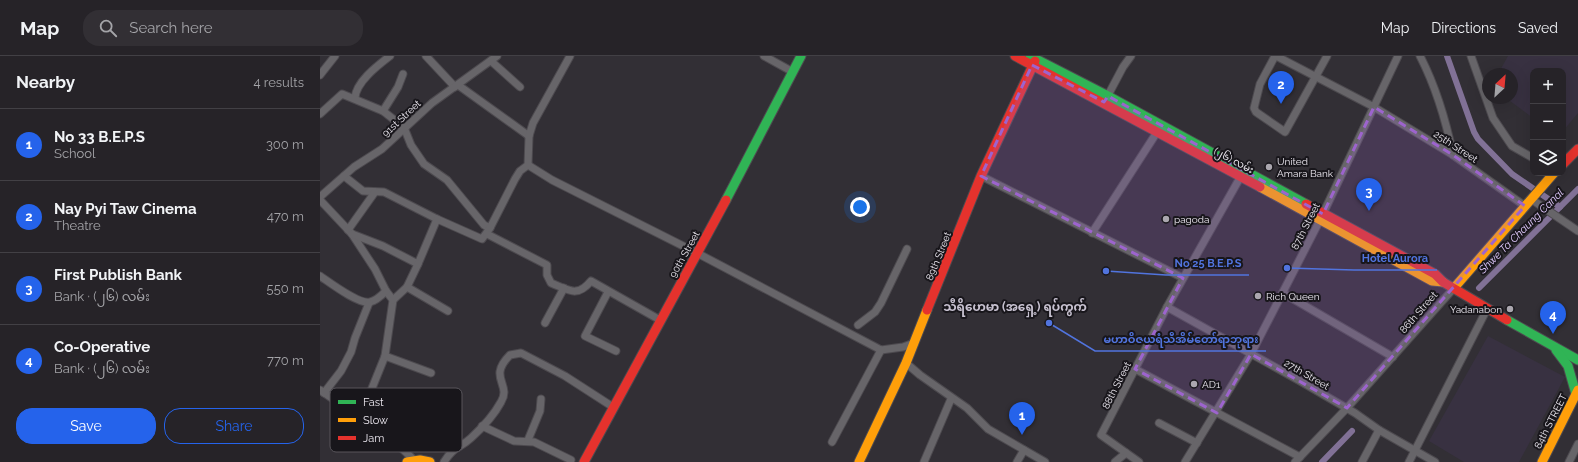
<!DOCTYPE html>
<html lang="en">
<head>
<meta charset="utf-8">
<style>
	body { margin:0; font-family:Raleway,"Noto Sans Myanmar",sans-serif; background:#322f34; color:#f1f3f6 }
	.controls { position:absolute; right:12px; top:12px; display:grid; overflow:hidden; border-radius:8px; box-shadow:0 4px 16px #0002 }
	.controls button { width:36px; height:36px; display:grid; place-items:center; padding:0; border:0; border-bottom:1px solid #424045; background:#262328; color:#f1f3f6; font:20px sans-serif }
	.compass { position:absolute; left:1162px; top:12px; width:36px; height:36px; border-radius:50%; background:#262328; box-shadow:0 4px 16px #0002; rotate:26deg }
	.you { position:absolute; left:540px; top:151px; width:14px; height:14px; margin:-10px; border:3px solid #fff; border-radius:50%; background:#1a73e8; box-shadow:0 0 0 6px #1a73e833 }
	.badge { display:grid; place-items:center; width:26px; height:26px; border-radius:50%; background:#2563eb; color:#fff; font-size:13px; font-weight:700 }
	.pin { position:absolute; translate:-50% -33px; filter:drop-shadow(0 1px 2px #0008) }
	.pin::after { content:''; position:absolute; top:21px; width:14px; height:12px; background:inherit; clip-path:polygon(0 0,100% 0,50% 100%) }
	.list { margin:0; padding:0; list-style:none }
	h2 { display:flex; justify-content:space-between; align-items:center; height:52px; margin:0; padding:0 16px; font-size:17px }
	h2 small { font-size:13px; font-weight:400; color:#a4a4a8 }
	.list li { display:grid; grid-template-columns:26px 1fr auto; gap:12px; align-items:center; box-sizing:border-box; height:72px; padding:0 16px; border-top:1px solid #424045 }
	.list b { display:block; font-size:15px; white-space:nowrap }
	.list p { margin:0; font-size:13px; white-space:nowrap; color:#a4a4a8 }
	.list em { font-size:13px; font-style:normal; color:#a4a4a8 }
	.actions { display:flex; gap:8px; padding:12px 16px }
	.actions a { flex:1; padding:9px 0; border:1px solid #2563eb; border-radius:16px; text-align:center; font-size:14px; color:#2563eb }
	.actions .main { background:#2563eb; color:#fff }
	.icon { flex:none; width:22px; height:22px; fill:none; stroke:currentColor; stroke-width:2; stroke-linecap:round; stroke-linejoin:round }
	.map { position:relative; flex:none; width:1258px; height:406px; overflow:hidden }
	header { display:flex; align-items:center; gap:24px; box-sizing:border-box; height:56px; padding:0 20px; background:#262328; border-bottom:1px solid #424045 }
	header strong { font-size:19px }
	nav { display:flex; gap:22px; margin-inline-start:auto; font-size:14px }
	.search { width:280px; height:36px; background:#322f34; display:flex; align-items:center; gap:10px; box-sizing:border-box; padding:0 14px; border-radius:16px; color:#a4a4a8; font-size:15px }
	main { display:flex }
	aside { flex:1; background:#262328 }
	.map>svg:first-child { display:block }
</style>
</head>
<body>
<header>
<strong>Map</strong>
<div class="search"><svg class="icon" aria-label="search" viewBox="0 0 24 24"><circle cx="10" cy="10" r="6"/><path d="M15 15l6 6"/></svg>Search here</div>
<nav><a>Map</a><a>Directions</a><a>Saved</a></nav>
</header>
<main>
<aside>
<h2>Nearby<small>4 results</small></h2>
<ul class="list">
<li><span class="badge">1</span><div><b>No 33 B.E.P.S</b><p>School</p></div><em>300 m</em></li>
<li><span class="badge">2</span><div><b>Nay Pyi Taw Cinema</b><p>Theatre</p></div><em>470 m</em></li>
<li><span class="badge">3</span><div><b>First Publish Bank</b><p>Bank · (၂၆) လမ်း</p></div><em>550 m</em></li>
<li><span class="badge">4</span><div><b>Co-Operative</b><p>Bank · (၂၆) လမ်း</p></div><em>770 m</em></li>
</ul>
<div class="actions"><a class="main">Save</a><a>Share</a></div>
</aside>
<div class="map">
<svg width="1258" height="406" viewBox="0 0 1258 406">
	<rect width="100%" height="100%" fill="#322f35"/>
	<g fill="#383141">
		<path d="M1188,0h70v57l-15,18v-60h-30v47l-27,-20h6v-24h-14z"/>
		<path d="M1168,280l77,41 -46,85h-55l-35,-21z"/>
	</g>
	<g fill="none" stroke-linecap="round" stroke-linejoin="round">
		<g stroke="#817196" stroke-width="6">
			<path d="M1127,0l27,76 4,7 34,35 48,33"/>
			<path d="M1159,232l99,-99"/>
			<path d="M1002,406l30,-31"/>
		</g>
		<g stroke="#4d4a4f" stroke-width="9">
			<g id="street">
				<path d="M106,0l29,31"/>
				<path d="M444,0l29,16"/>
				<path d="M955,0l-15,28 -6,24 2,4 29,20 42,-76"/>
				<path d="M956,0l98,51 79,48 72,51"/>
				<path d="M1100,0c16,31 26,65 33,99"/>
				<path d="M1151,0l22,62 19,28 21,12"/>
				<path d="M171,5l29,26"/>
				<path d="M0,19l15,-19"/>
				<path d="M138,29l71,51"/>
				<path d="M35,42c1,-16 22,-32 35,-42"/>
				<path d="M786,43l17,-32 8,-11"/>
				<path d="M63,55l15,-24 5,-13"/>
				<path d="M0,58l22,-20 41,17 14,11 8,8 6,15 13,19 23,16 37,45 6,3"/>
				<path d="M208,109l24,15 145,73 184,97 22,-3 11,-4"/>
				<path d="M24,120l19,15 21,1 53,27 45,20 8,-11 25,-49 5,-8 8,-6 1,-29 4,-13 37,-67"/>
				<path d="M661,120l202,102"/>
				<path d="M0,141l34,-30 28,-18 50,-46 65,-47"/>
				<path d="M1211,143l47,32"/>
				<path d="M0,144l32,34 23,35 11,22 7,9 -8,56 -25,62"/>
				<path d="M28,174l27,-38"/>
				<path d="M772,177l67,-104"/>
				<path d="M32,178l31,12 35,18 19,-45"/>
				<path d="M167,178l60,31v10l4,8c18,7 26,15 40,-2l69,39"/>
				<path d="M0,220c9,6 39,29 50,26 6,-1 12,-7 16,-11"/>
				<path d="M87,231l41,24"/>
				<path d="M288,236l-23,44 31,15"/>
				<path d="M963,237l110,64"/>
				<path d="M73,244l14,-13 11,-23"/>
				<path d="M847,251l133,74 55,32 24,17 56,32"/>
				<path d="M225,267l19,-35"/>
				<path d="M538,269l17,-13 6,-9 26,-54"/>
				<path d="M65,300l46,17"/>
				<path d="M586,307l14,12 47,33 21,21 57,33"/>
				<path d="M815,313l165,88"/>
				<path d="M0,334l73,50 21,20"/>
				<path d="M4,337l17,-22 10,-19 4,-14 14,-35"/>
				<path d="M839,367l38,20"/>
				<path d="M162,370l32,15 20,1 37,18"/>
				<path d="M208,384l12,-29 1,-12"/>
				<path d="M512,386l49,-92"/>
				<path d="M124,406c10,-16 15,-13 27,-24 11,-10 23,-23 30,-36 11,-18 -14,-24 9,-47l11,-2 44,23 48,31"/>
				<path d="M604,406l27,-63"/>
				<path d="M697,406l7,-12"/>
				<path d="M795,406l11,-9"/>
				<path d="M819,406l-38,-27 66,-128 74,-131"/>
				<path d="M865,406l66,-108 69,-134 78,-164"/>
				<path d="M975,406l52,-54 107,-120"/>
				<path d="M1042,406l17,-32"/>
				<path d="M1089,406l78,-153"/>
				<path d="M1249,406l9,-18"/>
			</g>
		</g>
		<g stroke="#4d4a4f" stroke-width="11">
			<g id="fast">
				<path d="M710,0l78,40 198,108"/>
				<path d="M406,144l75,-144"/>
				<path d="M1187,264l71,40"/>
				<path d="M1236,294l12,16 8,28"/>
			</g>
		</g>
		<g stroke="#4d4a4f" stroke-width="11">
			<g id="slow">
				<path d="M940,131l172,94 11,1"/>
				<path d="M1134,232l100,-115"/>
				<path d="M87,406l13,-2 10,2"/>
				<path d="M539,406l47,-99 21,-53"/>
				<path d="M1222,406l36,-72"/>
			</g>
		</g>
		<g stroke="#4d4a4f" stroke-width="11">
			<g id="jam">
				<path d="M695,0l245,131"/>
				<path d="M1243,108l15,-15"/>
				<path d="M986,148l129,70 8,8 64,38"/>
				<path d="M607,254l54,-134 54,-115"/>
				<path d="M264,406l142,-262"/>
			</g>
		</g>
		<use href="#street" stroke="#676569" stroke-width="7"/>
		<use href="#fast" stroke="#30b455" stroke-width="9"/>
		<use href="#slow" stroke="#ff9f0a" stroke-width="9"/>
		<use href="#jam" stroke="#e5322d" stroke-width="9"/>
	</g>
	<path fill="#9d64ce" fill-opacity="0.2" stroke="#9d64ce" stroke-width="3" stroke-dasharray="8 5" stroke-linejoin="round" d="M712,9l72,37 4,-6 215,118 51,-107 79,48 72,51 -178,202 -96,-54 -34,59 -82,-44 48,-91 -202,-102z"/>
	<g fill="#aba7af" stroke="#18161b" stroke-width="1.5">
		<circle cx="949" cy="111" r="4"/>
		<circle cx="846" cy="163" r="4"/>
		<circle cx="938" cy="240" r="4"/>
		<circle cx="1190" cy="253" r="4"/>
		<circle cx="874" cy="328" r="4"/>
	</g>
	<g text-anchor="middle" stroke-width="4" stroke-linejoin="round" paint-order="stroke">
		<g font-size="10" fill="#ece8f0" stroke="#18161b">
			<text transform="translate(81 62) rotate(-43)" y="4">91st Street</text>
			<text transform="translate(1136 90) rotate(33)" y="4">25th Street</text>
			<text transform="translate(914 104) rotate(28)" y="4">(၂၆) လမ်း</text>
			<text transform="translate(985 170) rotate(-63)" y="4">87th Street</text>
			<text transform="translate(364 198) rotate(-61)" y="4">90th Street</text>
			<text transform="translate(618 200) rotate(-68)" y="4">89th Street</text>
			<text transform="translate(1098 256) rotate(-49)" y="4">86th Street</text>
			<text transform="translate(987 318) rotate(30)" y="4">27th Street</text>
			<text transform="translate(796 329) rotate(-63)" y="4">88th Street</text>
			<text transform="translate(1230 365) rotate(-63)" y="4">84th STREET</text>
		</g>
		<g font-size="10" fill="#ece8f0" stroke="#18161b" text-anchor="start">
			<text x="957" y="109">United<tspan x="957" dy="12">Amara Bank</tspan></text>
			<text x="854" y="167">pagoda</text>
			<text x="946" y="244">Rich Queen</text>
			<text x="1182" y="257" text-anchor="end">Yadanabon</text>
			<text x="882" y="332">AD1</text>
		</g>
		<g font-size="11" font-style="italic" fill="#e2cbff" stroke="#18161b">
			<text transform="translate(1201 175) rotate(-45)" y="4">Shwe Ta Chaung Canal</text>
		</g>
		<g font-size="12" font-weight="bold" fill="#c8c2d1" stroke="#18161b">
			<text x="695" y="255">သီရိဟေမာ (အရှေ့) ရပ်ကွက်</text>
		</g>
	</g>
	<rect x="10" y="332" width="132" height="64" rx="6" fill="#18161b" stroke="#58555b" stroke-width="1"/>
	<rect x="18" y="344" width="18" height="4" fill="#30b455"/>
	<rect x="18" y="362" width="18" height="4" fill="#ff9f0a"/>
	<rect x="18" y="380" width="18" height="4" fill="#e5322d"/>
	<g font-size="11" fill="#ece8f0">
		<text x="43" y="350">Fast</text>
		<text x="43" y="368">Slow</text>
		<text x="43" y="386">Jam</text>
	</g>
	<path fill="none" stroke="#5174de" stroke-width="1.5" d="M967 212L1034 214H1117M786 215L846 219H929M729 267L775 295H946"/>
	<g fill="#5174de" stroke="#18161b" stroke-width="1.5">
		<circle cx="967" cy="212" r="4"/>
		<circle cx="786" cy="215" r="4"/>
		<circle cx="729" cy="267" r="4"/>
	</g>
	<g font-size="11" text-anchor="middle" font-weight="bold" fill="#5174de" stroke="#18161b" stroke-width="4" stroke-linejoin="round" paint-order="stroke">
		<text x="1075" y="206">Hotel Aurora</text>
		<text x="888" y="211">No 25 B.E.P.S</text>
		<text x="861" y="287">မဟာဝိဇယရံသီအိမ်တော်ရာဘုရား</text>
	</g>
</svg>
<div class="controls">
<button>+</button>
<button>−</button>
<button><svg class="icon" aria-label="layers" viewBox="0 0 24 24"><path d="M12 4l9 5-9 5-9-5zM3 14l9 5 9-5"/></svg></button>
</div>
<svg class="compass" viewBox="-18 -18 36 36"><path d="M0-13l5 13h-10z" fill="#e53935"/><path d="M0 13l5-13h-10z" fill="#a4a4a8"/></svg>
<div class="you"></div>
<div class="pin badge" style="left:702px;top:379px">1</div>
<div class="pin badge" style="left:961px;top:48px">2</div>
<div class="pin badge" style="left:1049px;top:155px">3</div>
<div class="pin badge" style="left:1233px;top:278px">4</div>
</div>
</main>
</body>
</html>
